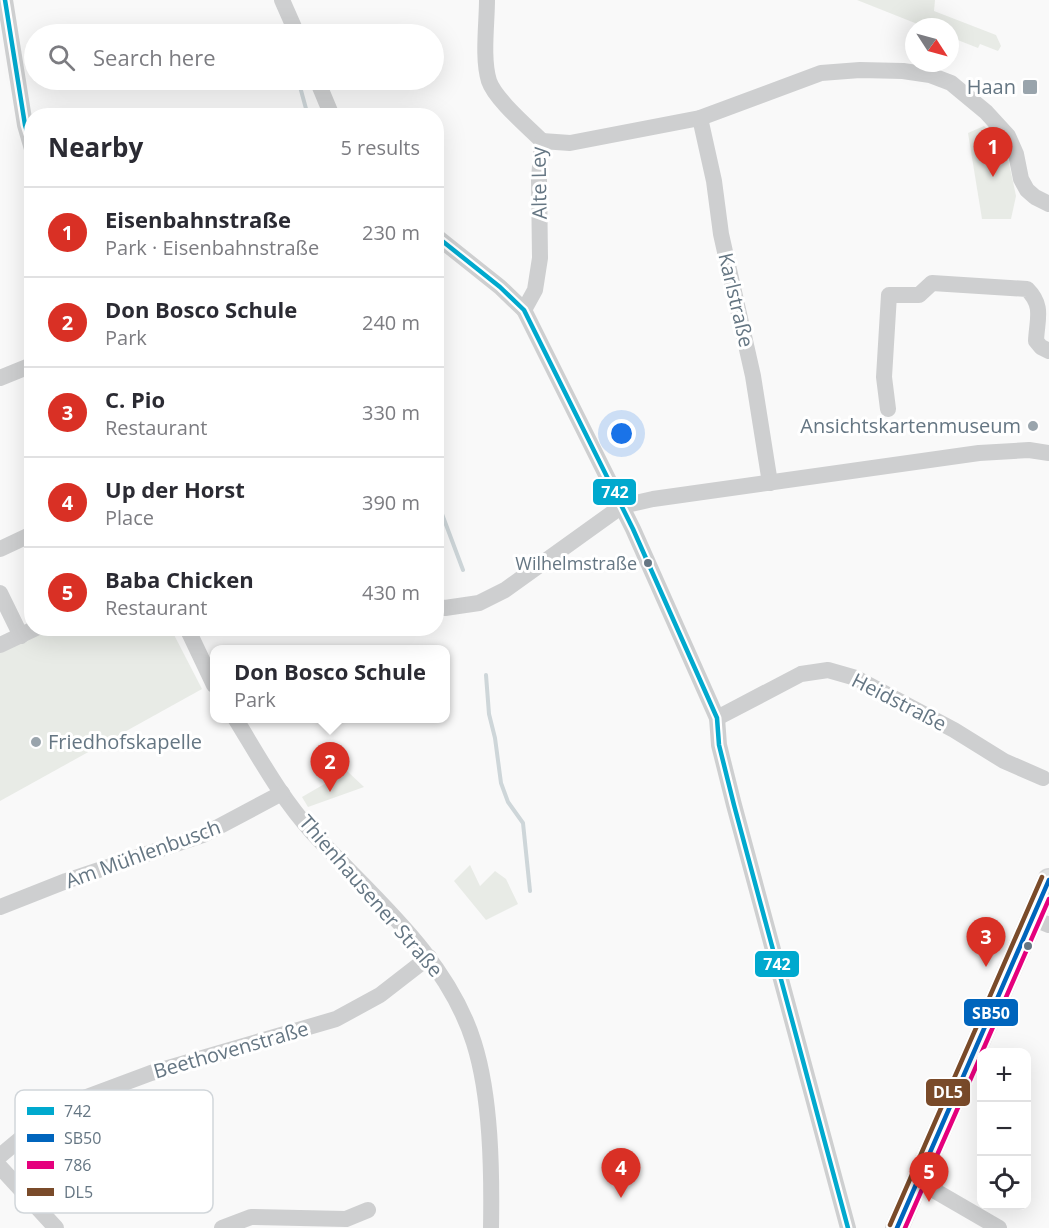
<!DOCTYPE html>
<html lang="en">
<head>
<meta charset="utf-8">
<style>
	body { margin:0; font-family:"Open Sans",sans-serif; background:#f7f7f7; color:#2b2b33 }
	.controls { position:absolute; right:18px; bottom:18px; display:grid; overflow:hidden; border-radius:12px; box-shadow:0 6px 24px #0002 }
	.controls button { width:54px; height:54px; display:grid; place-items:center; padding:0; border:0; border-bottom:2px solid #e1e1e2; background:#fff; color:#2b2b33; font:30px sans-serif }
	.compass { position:absolute; left:905px; top:18px; width:54px; height:54px; border-radius:50%; background:#fff; box-shadow:0 6px 24px #0002; rotate:126deg }
	.you { position:absolute; left:622px; top:434px; width:21px; height:21px; margin:-15px; border:4px solid #fff; border-radius:50%; background:#1a73e8; box-shadow:0 0 0 9px #1a73e833 }
	.badge { display:grid; place-items:center; width:39px; height:39px; border-radius:50%; background:#d93025; color:#fff; font-size:20px; font-weight:700 }
	.pin { position:absolute; translate:-50% -50px; filter:drop-shadow(0 2px 3px #0008) }
	.pin::after { content:''; position:absolute; top:32px; width:21px; height:18px; background:inherit; clip-path:polygon(0 0,100% 0,50% 100%) }
	.popup { position:absolute; left:210px; top:645px; width:240px; height:78px; box-sizing:border-box; display:grid; place-content:center; border-radius:12px; background:#fff; filter:drop-shadow(0 2px 4px #0005); font-size:20px; white-space:nowrap; color:#7c7c81 }
	.popup b { font-size:22px; color:#2b2b33 }
	.popup::after { content:''; position:absolute; left:50%; top:100%; margin-left:-12px; border:12px solid transparent; border-top-color:#fff }
	.list { margin:0; padding:0; list-style:none }
	h2 { display:flex; justify-content:space-between; align-items:center; height:78px; margin:0; padding:0 24px; font-size:26px }
	h2 small { font-size:20px; font-weight:400; color:#7c7c81 }
	.list li { display:grid; grid-template-columns:39px 1fr auto; gap:18px; align-items:center; box-sizing:border-box; height:90px; padding:0 24px; border-top:2px solid #e1e1e2 }
	.list b { display:block; font-size:22px; white-space:nowrap }
	.list p { margin:0; font-size:20px; white-space:nowrap; color:#7c7c81 }
	.list em { font-size:20px; font-style:normal; color:#7c7c81 }
	.icon { flex:none; width:33px; height:33px; fill:none; stroke:currentColor; stroke-width:2; stroke-linecap:round; stroke-linejoin:round }
	.map { position:relative; flex:none; width:1049px; height:1228px; overflow:hidden }
	.search { position:absolute; background:#fff; box-shadow:0 6px 24px #0002; left:24px; top:24px; width:420px; height:66px; display:flex; align-items:center; gap:15px; box-sizing:border-box; padding:0 21px; border-radius:33px; color:#7c7c81; font-size:22px }
	.panel { position:absolute; background:#fff; box-shadow:0 6px 24px #0002; left:24px; top:108px; width:420px; height:528px; border-radius:24px }
	.map>svg:first-child { display:block }
</style>
</head>
<body>
<div class="map">
<svg width="1049" height="1228" viewBox="0 0 1049 1228">
	<rect width="100%" height="100%" fill="#f9f9f9"/>
	<g fill="#e8ebe6">
		<path d="M857,0h78l-1,11 62,24 5,11 -3,5 -18,-7 -2,4 -28,-11v-10h-25z"/>
		<path d="M984,126l15,15 9,17 8,38 -5,23h-29l-14,-86z"/>
		<path d="M49,629h122l31,60 -202,112v-149z"/>
		<path d="M347,771l17,16 -56,20 -6,-10z"/>
		<path d="M470,865l10,21 15,-15 11,8 12,25 -32,16 -32,-39z"/>
	</g>
	<g fill="none" stroke-linecap="round" stroke-linejoin="round">
		<g stroke="#ced6d9" stroke-width="4">
			<path d="M259,32l1,2"/>
			<path d="M294,80l5,3 9,33"/>
			<path d="M436,498l27,72"/>
			<path d="M486,675l3,39 6,24 6,45 7,19 15,21 7,68"/>
		</g>
		<g stroke="#d5d6d7" stroke-width="24">
			<path id="major" d="M897,1228l152,-348"/>
		</g>
		<g stroke="#cecfd0" stroke-width="16">
			<path d="M5,0l20,125 7,24"/>
			<path d="M282,0l15,34"/>
			<path d="M487,0c0,23 -5,59 2,81 6,18 39,46 53,60l-3,38 1,79 -5,32 -11,20"/>
			<path d="M317,80l15,36"/>
			<path d="M700,118l14,63 7,53 32,142 17,107"/>
			<path d="M542,141l28,2 130,-25 121,-45 39,-3 43,1 27,4 21,8 35,29 22,24 8,18 5,25 6,11 8,7 14,7"/>
			<path d="M436,236l64,51 24,23 109,219 84,189 2,27 15,60 114,423"/>
			<path d="M0,378l32,-13"/>
			<path d="M888,409l-4,-32 5,-82h30l13,-12 95,6c17,17 10,30 9,52l5,6 8,4"/>
			<path d="M0,549l32,-15"/>
			<path d="M0,593l21,43"/>
			<path d="M436,607l9,1 34,-5 26,-13 117,-84 31,-7 326,-46 50,-3 20,3"/>
			<path d="M187,628l27,57"/>
			<path d="M0,645l36,-17"/>
			<path d="M235,718c24,39 46,80 77,114 59,64 135,124 162,211 17,54 18,128 17,185"/>
			<path d="M717,718l84,-44 27,-4 28,8 98,52 50,31 39,17"/>
			<path d="M0,907l66,-26 137,-46 79,-42"/>
			<path d="M1032,918l17,7"/>
			<path d="M0,1156l38,-32 38,-23 75,-28 185,-54 44,-24 49,-38"/>
			<path d="M0,1167l56,61"/>
			<path d="M918,1181l81,47"/>
			<path d="M222,1228l29,-11 95,2 22,-9"/>
		</g>
		<use href="#major" stroke="#e1e2e2" stroke-width="21"/>
		<g stroke="#fff" stroke-width="9">
			<g id="bus-1">
				<path d="M5,0l20,125 7,22"/>
				<path d="M436,236l64,51 24,23 109,219 84,189 2,27 15,60 114,423"/>
			</g>
		</g>
		<g stroke="#fff" stroke-width="9">
			<path id="bus-2" d="M897,1228l152,-348"/>
		</g>
		<g stroke="#fff" stroke-width="9">
			<g id="bus-3">
				<path d="M982,1052l67,-153"/>
				<path d="M905,1228l77,-175"/>
			</g>
		</g>
		<g stroke="#fff" stroke-width="9">
			<path id="bus-4" d="M890,1225l152,-348"/>
		</g>
		<use href="#bus-1" stroke="#00a9ce" stroke-width="4.5"/>
		<use href="#bus-2" stroke="#0065bd" stroke-width="4.5"/>
		<use href="#bus-3" stroke="#e5007d" stroke-width="4.5"/>
		<use href="#bus-4" stroke="#7a4b2a" stroke-width="4.5"/>
	</g>
	<g fill="#99a4ac" stroke="#fff" stroke-width="2">
		<rect x="1022" y="79" width="16" height="16" rx="3"/>
		<circle cx="1033" cy="426" r="6"/>
		<circle cx="36" cy="742" r="6"/>
	</g>
	<g fill="#657683" stroke="#fff" stroke-width="2">
		<circle cx="648" cy="563" r="5"/>
		<circle cx="1028" cy="946" r="5"/>
	</g>
	<g text-anchor="middle" stroke-width="6" stroke-linejoin="round" paint-order="stroke">
		<g font-size="18" fill="#657683" stroke="#fff" text-anchor="end">
			<text x="637" y="570">Wilhelmstraße</text>
		</g>
		<g font-size="20" fill="#657683" stroke="#fff" text-anchor="end">
			<text x="1016" y="94">Haan</text>
			<text x="1021" y="433">Ansichtskartenmuseum</text>
			<text x="48" y="749" text-anchor="start">Friedhofskapelle</text>
		</g>
		<g font-size="20" fill="#657683" stroke="#fff">
			<text transform="translate(539 183) rotate(-91)" y="7">Alte Ley</text>
			<text transform="translate(736 300) rotate(77)" y="7">Karlstraße</text>
			<text transform="translate(899 702) rotate(27)" y="7">Heidstraße</text>
			<text transform="translate(143 854) rotate(-20)" y="7">Am Mühlenbusch</text>
			<text transform="translate(371 896) rotate(49)" y="7">Thienhausener Straße</text>
			<text transform="translate(231 1050) rotate(-16)" y="7">Beethovenstraße</text>
		</g>
	</g>
	<rect x="15" y="1090" width="198" height="123" rx="9" fill="#fff" stroke="#d1d6da" stroke-width="1.5"/>
	<rect x="27" y="1107" width="27" height="8" fill="#00a9ce"/>
	<rect x="27" y="1134" width="27" height="8" fill="#0065bd"/>
	<rect x="27" y="1161" width="27" height="8" fill="#e5007d"/>
	<rect x="27" y="1188" width="27" height="8" fill="#7a4b2a"/>
	<g font-size="16" fill="#657683">
		<text x="64" y="1117">742</text>
		<text x="64" y="1144">SB50</text>
		<text x="64" y="1171">786</text>
		<text x="64" y="1198">DL5</text>
	</g>
	<g stroke="#fff" stroke-width="2">
		<rect x="592" y="478" width="45" height="28" rx="6" fill="#00a9ce"/>
		<rect x="754" y="950" width="46" height="28" rx="6" fill="#00a9ce"/>
		<rect x="963" y="998" width="56" height="29" rx="6" fill="#0065bd"/>
		<rect x="925" y="1078" width="46" height="29" rx="6" fill="#7a4b2a"/>
	</g>
	<g font-size="16" text-anchor="middle" font-weight="bold" fill="#fff">
		<text x="615" y="498">742</text>
		<text x="777" y="970">742</text>
		<text x="991" y="1019">SB50</text>
		<text x="948" y="1098">DL5</text>
	</g>
</svg>
<div class="controls">
<button>+</button>
<button>−</button>
<button><svg class="icon" aria-label="locate" viewBox="0 0 24 24"><circle cx="12" cy="12" r="6"/><path d="M12 2v4M12 18v4M2 12h4M18 12h4"/></svg></button>
</div>
<svg class="compass" viewBox="-18 -18 36 36"><path d="M0-13l5 13h-10z" fill="#e53935"/><path d="M0 13l5-13h-10z" fill="#7c7c81"/></svg>
<div class="you"></div>
<div class="pin badge" style="left:993px;top:177px">1</div>
<div class="pin badge" style="left:330px;top:792px">2</div>
<div class="popup"><b>Don Bosco Schule</b>Park</div>
<div class="pin badge" style="left:986px;top:967px">3</div>
<div class="pin badge" style="left:621px;top:1198px">4</div>
<div class="pin badge" style="left:929px;top:1202px">5</div>
<div class="search"><svg class="icon" aria-label="search" viewBox="0 0 24 24"><circle cx="10" cy="10" r="6"/><path d="M15 15l6 6"/></svg>Search here</div>
<section class="panel">
<h2>Nearby<small>5 results</small></h2>
<ul class="list">
<li><span class="badge">1</span><div><b>Eisenbahnstraße</b><p>Park · Eisenbahnstraße</p></div><em>230 m</em></li>
<li><span class="badge">2</span><div><b>Don Bosco Schule</b><p>Park</p></div><em>240 m</em></li>
<li><span class="badge">3</span><div><b>C. Pio</b><p>Restaurant</p></div><em>330 m</em></li>
<li><span class="badge">4</span><div><b>Up der Horst</b><p>Place</p></div><em>390 m</em></li>
<li><span class="badge">5</span><div><b>Baba Chicken</b><p>Restaurant</p></div><em>430 m</em></li>
</ul>
</section>
</div>
</body>
</html>
